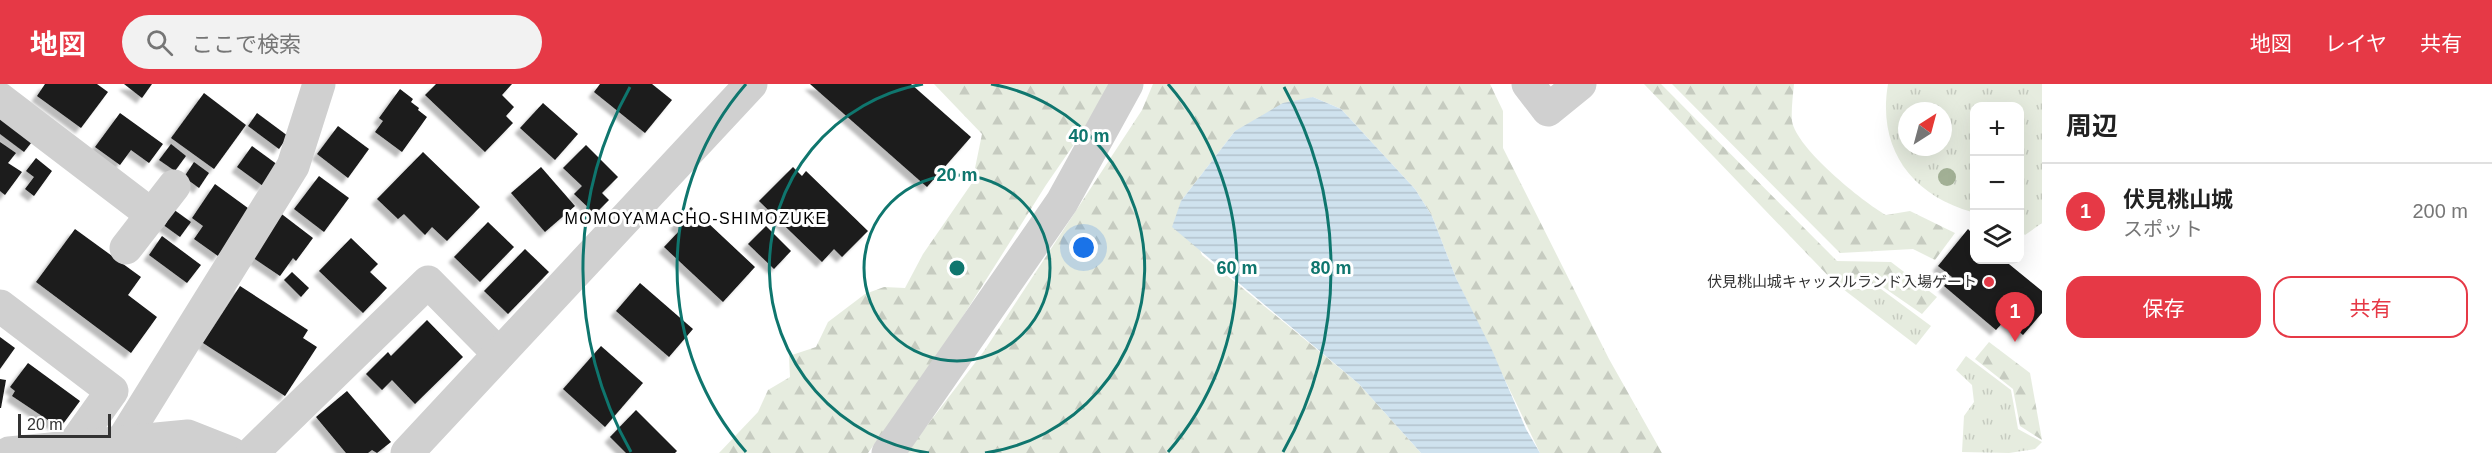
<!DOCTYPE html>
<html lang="ja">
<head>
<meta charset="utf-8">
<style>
	body { margin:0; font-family:Helvetica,"Noto Sans JP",sans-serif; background:#f2f2f2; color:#222 }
	.controls { position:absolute; right:18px; top:18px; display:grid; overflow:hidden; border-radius:12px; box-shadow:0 6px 24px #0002 }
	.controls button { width:54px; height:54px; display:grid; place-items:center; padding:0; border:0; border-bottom:2px solid #e0e0e0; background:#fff; color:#222; font:30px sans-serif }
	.compass { position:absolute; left:1898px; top:18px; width:54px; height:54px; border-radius:50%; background:#fff; box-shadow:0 6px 24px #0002; rotate:36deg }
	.scale { position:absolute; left:18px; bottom:15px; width:93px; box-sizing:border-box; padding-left:6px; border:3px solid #333; border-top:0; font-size:16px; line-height:21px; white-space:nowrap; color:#333; -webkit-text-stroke:4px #fff; paint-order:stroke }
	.you { position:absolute; left:1084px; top:164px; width:21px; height:21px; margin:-15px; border:4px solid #fff; border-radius:50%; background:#1a73e8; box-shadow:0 0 0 9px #1a73e833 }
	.badge { display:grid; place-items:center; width:39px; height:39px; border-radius:50%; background:#e63946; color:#fff; font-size:20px; font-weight:700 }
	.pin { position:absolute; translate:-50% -50px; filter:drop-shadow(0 2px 3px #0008) }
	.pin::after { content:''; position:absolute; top:32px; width:21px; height:18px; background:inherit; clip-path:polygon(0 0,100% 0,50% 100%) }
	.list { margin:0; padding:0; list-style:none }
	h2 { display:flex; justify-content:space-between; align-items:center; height:78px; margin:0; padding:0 24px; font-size:26px }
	h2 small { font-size:20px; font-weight:400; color:#767676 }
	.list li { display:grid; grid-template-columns:39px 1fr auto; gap:18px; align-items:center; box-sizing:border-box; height:96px; padding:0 24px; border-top:2px solid #e0e0e0 }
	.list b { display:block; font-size:22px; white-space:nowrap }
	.list p { margin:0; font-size:20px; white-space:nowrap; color:#767676 }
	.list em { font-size:20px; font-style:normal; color:#767676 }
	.actions { display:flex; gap:12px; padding:18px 24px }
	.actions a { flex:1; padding:14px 0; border:2px solid #e63946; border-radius:18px; text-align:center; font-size:21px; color:#e63946 }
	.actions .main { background:#e63946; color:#fff }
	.icon { flex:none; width:33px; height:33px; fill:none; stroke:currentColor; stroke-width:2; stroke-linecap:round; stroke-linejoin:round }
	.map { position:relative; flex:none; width:2042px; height:369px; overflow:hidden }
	header { display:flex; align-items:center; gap:36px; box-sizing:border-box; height:84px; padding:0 30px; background:#e63946; color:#fff }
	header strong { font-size:28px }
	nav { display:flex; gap:33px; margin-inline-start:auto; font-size:21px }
	.search { width:420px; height:54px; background:#f2f2f2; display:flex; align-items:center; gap:15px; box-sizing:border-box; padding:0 21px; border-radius:33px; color:#767676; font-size:22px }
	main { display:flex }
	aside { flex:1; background:#fff }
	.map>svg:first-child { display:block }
</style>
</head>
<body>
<header>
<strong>地図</strong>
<div class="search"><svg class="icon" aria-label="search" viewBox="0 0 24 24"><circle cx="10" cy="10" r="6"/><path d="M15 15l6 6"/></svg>ここで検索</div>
<nav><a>地図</a><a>レイヤ</a><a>共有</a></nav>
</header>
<main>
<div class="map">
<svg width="2042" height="369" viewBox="0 0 2042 369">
	<defs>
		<pattern id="grass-tufts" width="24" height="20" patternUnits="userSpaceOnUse" patternTransform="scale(1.5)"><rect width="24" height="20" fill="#e6ecdf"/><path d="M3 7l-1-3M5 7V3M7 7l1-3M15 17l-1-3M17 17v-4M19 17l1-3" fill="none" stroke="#c6cbc0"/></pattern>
		<pattern id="forest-firs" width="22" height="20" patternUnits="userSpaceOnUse" patternTransform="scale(1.5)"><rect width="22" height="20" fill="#e6ecdf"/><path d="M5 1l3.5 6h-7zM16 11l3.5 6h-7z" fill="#c6cbc0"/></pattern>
		<pattern id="water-rules" width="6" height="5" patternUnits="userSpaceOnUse" patternTransform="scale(1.5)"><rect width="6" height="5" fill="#cfe2ee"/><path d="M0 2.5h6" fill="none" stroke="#b2c2cd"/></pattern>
		<filter id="shadow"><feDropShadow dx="-5.5" dy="5.5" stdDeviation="1.5" flood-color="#0004"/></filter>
	</defs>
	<rect width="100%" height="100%" fill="#fff"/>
	<g fill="url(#grass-tufts)" fill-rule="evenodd">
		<path d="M1888,0h154v139l-17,12 -5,-5v-124h-46v106h-2c-61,-17 -95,-64 -84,-128zM1907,27h36v36h-36z"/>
		<path d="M1843,205h38l50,37 -15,19z"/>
		<path d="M1966,272l45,34 7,39 24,13 -7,7 -26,4 -47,-1 2,-36 10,-14 -2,-17 -16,-15z"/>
	</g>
	<g fill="url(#forest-firs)">
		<path d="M934,0h179l-3,8 -64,93 -112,177 -66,91h-149l39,-41 10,-22 22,-13 -1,-21 27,-9 12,-25 37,-28 19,-7 21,1 18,-34 49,-71 10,-49z"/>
		<path d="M1153,0h337l13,27v37l106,211 53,94h-122l-84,-175 -24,-62 -17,-27 -74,-80 -28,-12 -78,34 -54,70 21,54 157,129 62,69h-515l78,-102 158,-241z"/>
		<path d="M1644,0h17l176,177 54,1 46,35 -15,17 -42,-29h-43z"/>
		<path d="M1672,0h122c-1,11 -3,26 -2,37 4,27 71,81 94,94l24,-4 45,22 -20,27 -22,-11 -73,4z"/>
		<path d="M1989,258l41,31 12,67 -22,-14 -7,-37 -38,-30z"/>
	</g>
	<path fill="url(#water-rules)" d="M1313,13l28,12 74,80 17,27 24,62 36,72 34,79 14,24h-119l-62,-69 -187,-157 9,-26 54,-70 48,-28z"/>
	<g fill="#1a1a1a" filter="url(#shadow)">
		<path d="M45,0h52l11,8 -27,36 -44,-32z"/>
		<path d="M124,0h28l-10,14z"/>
		<path d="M436,0h76l-10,11 12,12 -8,9 7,7 -28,29 -60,-57z"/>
		<path d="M600,0h52l20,16 -27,33 -51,-41z"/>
		<path d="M810,0h101l60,53 -44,50z"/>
		<path d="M400,5l13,10 -2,3 8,6 -1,2 9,7 -25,35 -27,-20 8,-11 -4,-3z"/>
		<path d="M204,9l42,32 -32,44 -43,-31z"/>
		<path d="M543,19l35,31 -23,26 -35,-32z"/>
		<path d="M0,28l35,26 -11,14 -24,-18z"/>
		<path d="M120,29l43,31 -14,19 -18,-13 -11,15 -25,-18z"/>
		<path d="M257,29l31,23 -9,13 -31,-23z"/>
		<path d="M338,42l31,23 -21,29 -31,-24z"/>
		<path d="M0,58l16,11 -8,10 14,9 -17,23 -5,-4z"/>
		<path d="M171,60l15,12 -11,15 -16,-11z"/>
		<path d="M586,61l32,32 -16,16 7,7 -14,14 -21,-20 8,-8 -19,-18z"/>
		<path d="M252,62l26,19 -15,21 -26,-19z"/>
		<path d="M423,68l57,55 -33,34 -15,-14 -7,8 -21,-21 -6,5 -21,-20z"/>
		<path d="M36,74l16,13 -18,25 -9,-7 9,-12 -8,-6z"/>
		<path d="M194,78l15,11 -10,15 -15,-11z"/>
		<path d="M541,83l34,39 -30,26 -34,-39z"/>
		<path d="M793,83l9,9 4,-5 62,60 -26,26 -8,-8 -12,13 -63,-61z"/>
		<path d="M319,92l30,22 -25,34 -30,-23z"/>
		<path d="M215,100l37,27 -34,45 -24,-17 9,-13 -11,-8z"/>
		<path d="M691,123l64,60 -32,35 -59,-55 17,-18 -6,-5z"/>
		<path d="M173,125l18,13 -11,15 -18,-13z"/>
		<path d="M279,128l34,26 -17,23 -3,-3 -13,18 -28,-19z"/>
		<path d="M488,138l26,25 -34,35 -26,-25z"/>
		<path d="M766,142l25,25 -17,18 -26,-25z"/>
		<path d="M75,145l66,48 -13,18 29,22 -26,36 -95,-71z"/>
		<path d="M1968,145l6,6v25h30l38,31v22l-19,22 -18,-15 -9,10 -52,-44 8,-9 -14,-11z"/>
		<path d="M162,152l39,29 -14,18 -38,-28z"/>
		<path d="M351,154l27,26 -8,8 17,16 -24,25 -44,-42z"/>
		<path d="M525,165l24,23 -41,42 -24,-23z"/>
		<path d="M292,188l17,16 -8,9 -17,-17z"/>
		<path d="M640,199l53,46 -24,28 -53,-46z"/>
		<path d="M240,202l68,44 -5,8 14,9 -32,49 -82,-53z"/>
		<path d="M427,236l36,37 -48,47 -23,-24 -10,10 -16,-16 22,-22 3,4z"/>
		<path d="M0,253l15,11 -15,21z"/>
		<path d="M601,262l42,37 -38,44 -42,-38z"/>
		<path d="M28,279l52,38 -20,27 -48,-32 3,-5 -5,-4z"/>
		<path d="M0,295l6,1 -5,28h-1z"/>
		<path d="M347,307l44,51 -14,11 -5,-3 -4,3h-22l-30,-36z"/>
		<path d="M636,326l41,41 -2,2h-49l-16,-16z"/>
	</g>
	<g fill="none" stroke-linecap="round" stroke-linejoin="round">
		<g stroke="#d0d0d0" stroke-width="33">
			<path d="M1528,0l20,26 32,-26"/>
			<path d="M0,15l152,116"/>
			<path d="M126,164l48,-62"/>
			<path d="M0,222l112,85 -40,56"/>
			<path d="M121,359l172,-277 26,-82"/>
			<path d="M9,369l179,-17 43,17"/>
			<path d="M252,369l176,-171 71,72"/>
			<path d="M407,369l344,-369"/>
			<path d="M888,369l174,-251 65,-118"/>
		</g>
	</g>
	<circle fill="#a2b095" cx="1947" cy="93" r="9"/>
	<g fill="none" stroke="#0f766e" stroke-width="3">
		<circle cx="957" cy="184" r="93"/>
		<path d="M929 369A187 187 0 0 1 923 0M991 0A187 187 0 0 1 985 369"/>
		<path d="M746 368A280 280 0 0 1 746 0M1168 0A280 280 0 0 1 1168 368"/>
		<path d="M631 368A374 374 0 0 1 630 3M1284 3A374 374 0 0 1 1283 368"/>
	</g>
	<circle fill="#e63946" stroke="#fff" stroke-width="2" cx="1989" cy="198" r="6"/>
	<g text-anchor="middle" stroke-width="6" stroke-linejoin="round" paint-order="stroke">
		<g font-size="15" fill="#333" stroke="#fff" text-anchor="end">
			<text x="1977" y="203">伏見桃山城キャッスルランド入場ゲート</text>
		</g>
		<g font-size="16" letter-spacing="1.5" fill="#000" stroke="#fff">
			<text x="696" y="140">MOMOYAMACHO-SHIMOZUKE</text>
		</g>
	</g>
	<circle cx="957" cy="184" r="9" fill="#0f766e" stroke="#fff" stroke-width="3"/>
	<g font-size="18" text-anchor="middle" font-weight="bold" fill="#0f766e" stroke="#fff" stroke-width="6" stroke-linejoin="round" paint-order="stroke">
		<text x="1089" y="58">40 m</text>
		<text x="957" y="97">20 m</text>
		<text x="1237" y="190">60 m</text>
		<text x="1331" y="190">80 m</text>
	</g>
</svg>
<div class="controls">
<button>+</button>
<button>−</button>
<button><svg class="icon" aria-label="layers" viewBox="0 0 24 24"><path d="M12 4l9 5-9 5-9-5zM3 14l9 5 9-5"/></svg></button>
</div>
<svg class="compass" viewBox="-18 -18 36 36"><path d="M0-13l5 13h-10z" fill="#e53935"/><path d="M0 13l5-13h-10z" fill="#767676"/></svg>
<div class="scale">20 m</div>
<div class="you"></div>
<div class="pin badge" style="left:2015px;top:258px">1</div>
</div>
<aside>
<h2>周辺<small></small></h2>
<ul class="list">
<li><span class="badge">1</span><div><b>伏見桃山城</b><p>スポット</p></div><em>200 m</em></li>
</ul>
<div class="actions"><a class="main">保存</a><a>共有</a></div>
</aside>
</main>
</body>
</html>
